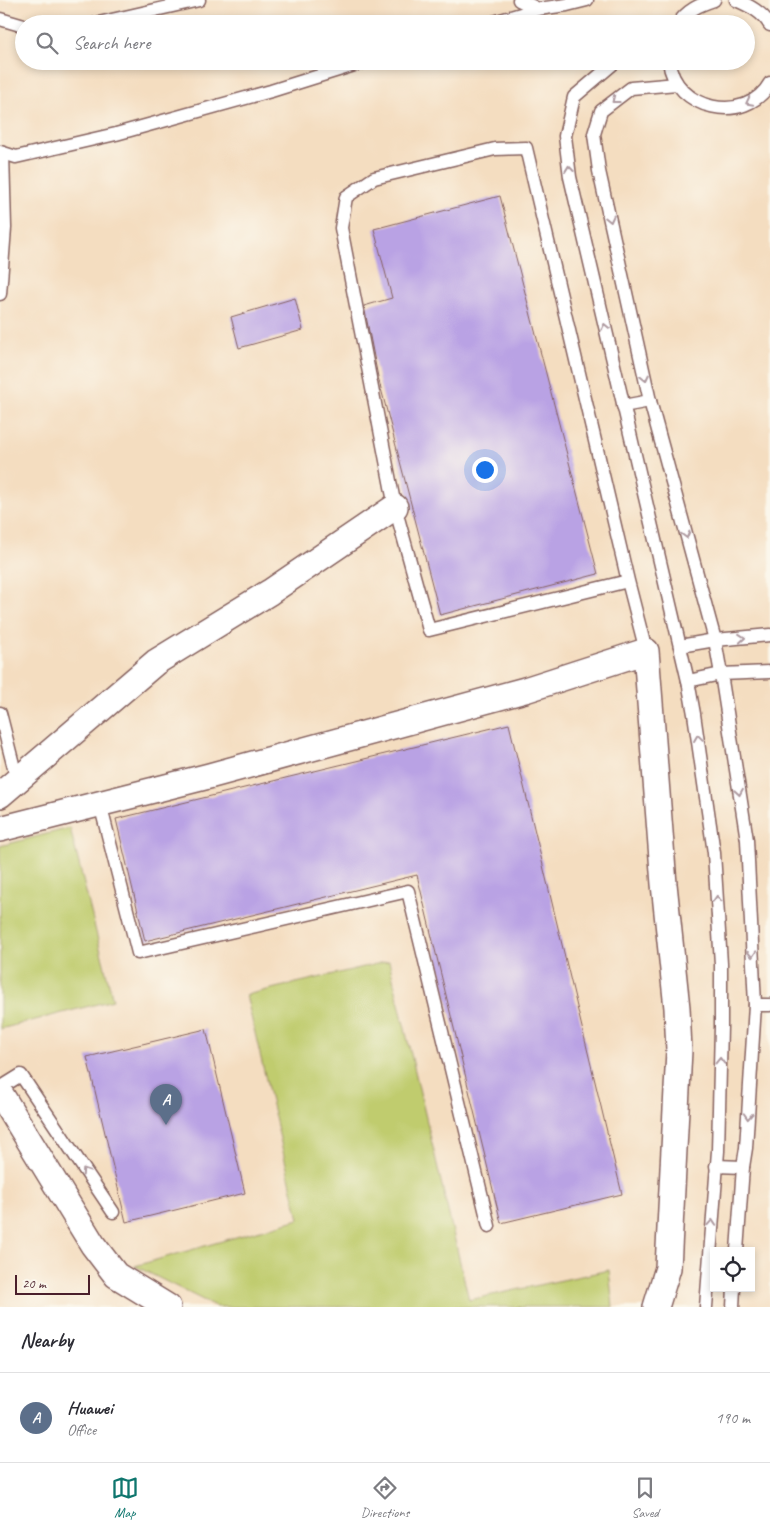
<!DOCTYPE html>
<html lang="en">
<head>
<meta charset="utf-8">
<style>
	body { margin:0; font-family:Caveat,sans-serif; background:#f2f2f3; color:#2b2b33 }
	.controls { position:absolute; right:15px; bottom:15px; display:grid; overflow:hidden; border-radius:0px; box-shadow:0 2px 8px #0003 }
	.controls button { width:45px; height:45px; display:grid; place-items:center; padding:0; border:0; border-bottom:1px solid #e1e1e2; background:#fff; color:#2b2b33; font:25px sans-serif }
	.scale { position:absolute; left:15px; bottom:12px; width:75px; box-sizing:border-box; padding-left:5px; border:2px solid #4a1f2b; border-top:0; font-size:14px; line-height:18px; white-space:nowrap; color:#4a1f2b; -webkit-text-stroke:4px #fbf7ec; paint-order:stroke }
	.you { position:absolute; left:484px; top:469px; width:18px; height:18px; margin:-12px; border:4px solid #fff; border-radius:50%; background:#1a73e8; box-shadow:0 0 0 8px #1a73e833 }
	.badge { display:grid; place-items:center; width:32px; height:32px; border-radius:50%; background:#0f766e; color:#fff; font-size:16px; font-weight:700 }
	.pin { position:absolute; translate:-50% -41px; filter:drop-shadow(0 1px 2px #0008) }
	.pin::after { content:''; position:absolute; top:26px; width:18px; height:15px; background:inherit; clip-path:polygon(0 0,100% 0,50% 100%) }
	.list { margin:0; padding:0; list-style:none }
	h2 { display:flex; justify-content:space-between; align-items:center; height:65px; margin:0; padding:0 20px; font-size:21px }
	h2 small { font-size:16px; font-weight:400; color:#7c7c81 }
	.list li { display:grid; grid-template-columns:32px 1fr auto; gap:15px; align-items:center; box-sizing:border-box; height:90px; padding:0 20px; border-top:1px solid #e1e1e2 }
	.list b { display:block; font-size:19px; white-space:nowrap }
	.list p { margin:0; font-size:16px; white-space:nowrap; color:#7c7c81 }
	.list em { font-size:16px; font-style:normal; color:#7c7c81 }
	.icon { flex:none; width:28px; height:28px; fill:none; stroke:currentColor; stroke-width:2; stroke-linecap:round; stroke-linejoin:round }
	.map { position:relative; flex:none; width:770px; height:1307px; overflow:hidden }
	.search { position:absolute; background:#fff; box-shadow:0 2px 8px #0003; left:15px; right:15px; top:15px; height:55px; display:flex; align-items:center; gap:12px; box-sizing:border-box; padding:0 18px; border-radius:28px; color:#7c7c81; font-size:19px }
	.sheet { height:155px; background:#fff }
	nav { display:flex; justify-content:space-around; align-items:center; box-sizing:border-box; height:70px; border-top:1px solid #e1e1e2; background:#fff; font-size:14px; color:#7c7c81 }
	nav a { display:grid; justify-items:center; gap:2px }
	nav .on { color:#0f766e }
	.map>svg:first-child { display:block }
</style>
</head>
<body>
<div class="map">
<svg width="770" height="1307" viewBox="0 0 770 1307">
	<rect width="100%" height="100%" fill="#fbf7ec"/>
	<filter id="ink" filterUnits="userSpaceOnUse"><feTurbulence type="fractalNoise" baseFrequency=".02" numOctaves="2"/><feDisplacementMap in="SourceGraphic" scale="10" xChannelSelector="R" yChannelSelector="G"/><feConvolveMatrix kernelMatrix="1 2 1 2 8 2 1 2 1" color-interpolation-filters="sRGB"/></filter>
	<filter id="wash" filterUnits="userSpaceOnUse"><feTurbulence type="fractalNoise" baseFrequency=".0096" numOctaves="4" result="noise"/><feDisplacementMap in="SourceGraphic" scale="20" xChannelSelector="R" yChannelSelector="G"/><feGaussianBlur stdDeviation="1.12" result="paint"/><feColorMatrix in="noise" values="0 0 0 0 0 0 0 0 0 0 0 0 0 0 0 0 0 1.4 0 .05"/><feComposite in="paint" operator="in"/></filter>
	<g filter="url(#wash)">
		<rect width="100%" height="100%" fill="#f4ddc0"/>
		<g fill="#c0cc6e" stroke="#85764c">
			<path d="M70,828l43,172 -113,29v-183z"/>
			<path d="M389,961l80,339 140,-30 4,37h-396l-82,-41 164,-47 -53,-224z"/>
		</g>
		<g id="blocks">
			<g fill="#b9a2e4">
				<path d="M500,196l98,378 -158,41 -62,-238 -14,-71 28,-8 -18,-69z"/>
				<path d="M295,298l8,32 -64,18 -8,-31z"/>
				<path d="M509,724l113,470 -121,29 -84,-348 -272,66 -29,-122z"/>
				<path d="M206,1029l39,164 -119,29 -39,-165z"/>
			</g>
		</g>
	</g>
	<g filter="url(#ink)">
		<use href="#blocks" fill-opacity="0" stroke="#86625f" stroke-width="1"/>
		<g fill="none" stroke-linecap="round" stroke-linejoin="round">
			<g stroke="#86625f" stroke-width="15">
				<g id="service">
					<path d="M519,0l19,9 29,-4 20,-5"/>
					<path d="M736,0c14,6 26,12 34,25"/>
					<path d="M0,19l24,7"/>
					<path d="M94,24l105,-24"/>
					<path d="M487,24l51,-15"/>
					<path d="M678,24c9,-14 21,-19 36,-24"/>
					<path d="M620,61l-6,2 -40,34 -9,39 5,41 118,504 6,33 20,139 7,111v62l-3,125 -12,156"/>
					<path d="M669,61c5,49 77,65 101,22"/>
					<path d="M677,84l-46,4 -30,23 -7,23 5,37 51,230 65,239 6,34 26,166 8,165 -9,143 -3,19 -6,84"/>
					<path d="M0,152l16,5 100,-23 155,-43 96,-30"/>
					<path d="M0,294l5,-66 -2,-75"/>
					<path d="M623,406l27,-5"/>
					<path d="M628,581l-199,49 -34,-123 -54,-279 5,-31 28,-19 121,-29 31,-1 102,433 18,70"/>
					<path d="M680,646l35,-6 55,-5"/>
					<path d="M688,681l33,-7 49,-2"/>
					<path d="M0,713l17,67"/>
					<path d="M100,804l38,149 270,-62 81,335"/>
					<path d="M755,1005h15"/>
					<path d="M0,1088l21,-13 92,137"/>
					<path d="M716,1166l27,1"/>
					<path d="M733,1307l1,-19"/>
				</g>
			</g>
			<g stroke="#86625f" stroke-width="28">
				<g id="minor">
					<path d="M0,795l156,-133 114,-70 125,-85"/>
					<path d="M0,829l209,-53 316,-86 121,-39 18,233 13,124 2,42 -11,218 -12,39"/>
					<path d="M0,1093l93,152 23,30 52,32"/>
				</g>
			</g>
			<use href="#service" stroke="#fff" stroke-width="12"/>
			<use href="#minor" stroke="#fff" stroke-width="25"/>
		</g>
		<defs><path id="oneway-chevron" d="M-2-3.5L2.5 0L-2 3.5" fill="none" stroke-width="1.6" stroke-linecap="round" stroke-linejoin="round" transform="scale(1.25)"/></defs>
		<g stroke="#ae9aa0">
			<use href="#oneway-chevron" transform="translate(615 100) rotate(142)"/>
			<use href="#oneway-chevron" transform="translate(749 102) rotate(153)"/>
			<use href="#oneway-chevron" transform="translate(569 169) rotate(-96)"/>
			<use href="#oneway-chevron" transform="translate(610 219) rotate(77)"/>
			<use href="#oneway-chevron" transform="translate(605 327) rotate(-103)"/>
			<use href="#oneway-chevron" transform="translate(645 378) rotate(77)"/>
			<use href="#oneway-chevron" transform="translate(686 535) rotate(75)"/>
			<use href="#oneway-chevron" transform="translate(742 638) rotate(-5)"/>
			<use href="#oneway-chevron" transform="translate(698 738) rotate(-98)"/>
			<use href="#oneway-chevron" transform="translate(739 792) rotate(81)"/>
			<use href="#oneway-chevron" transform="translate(717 899) rotate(-93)"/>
			<use href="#oneway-chevron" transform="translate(752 954) rotate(87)"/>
			<use href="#oneway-chevron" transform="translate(720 1061) rotate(-89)"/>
			<use href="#oneway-chevron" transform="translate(748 1116) rotate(93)"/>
			<use href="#oneway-chevron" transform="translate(85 1171) rotate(-124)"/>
			<use href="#oneway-chevron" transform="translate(712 1223) rotate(-86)"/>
		</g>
	</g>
</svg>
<div class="controls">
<button><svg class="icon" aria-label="locate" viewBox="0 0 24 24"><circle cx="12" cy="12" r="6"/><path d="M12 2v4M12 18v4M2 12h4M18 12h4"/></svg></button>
</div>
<div class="scale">20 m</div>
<div class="you"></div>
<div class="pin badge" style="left:166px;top:1125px;background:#5c6f8a">A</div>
<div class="search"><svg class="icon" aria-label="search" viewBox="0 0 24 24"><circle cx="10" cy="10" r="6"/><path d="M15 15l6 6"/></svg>Search here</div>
</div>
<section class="sheet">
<h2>Nearby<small></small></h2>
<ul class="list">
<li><span class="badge" style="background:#5c6f8a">A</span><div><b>Huawei</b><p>Office</p></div><em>190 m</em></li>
</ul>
</section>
<nav>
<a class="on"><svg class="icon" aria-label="map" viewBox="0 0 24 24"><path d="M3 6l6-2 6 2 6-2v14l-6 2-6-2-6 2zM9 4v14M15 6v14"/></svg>Map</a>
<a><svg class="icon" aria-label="directions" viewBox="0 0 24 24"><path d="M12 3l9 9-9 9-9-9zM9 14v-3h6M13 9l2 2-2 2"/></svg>Directions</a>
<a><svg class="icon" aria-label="saved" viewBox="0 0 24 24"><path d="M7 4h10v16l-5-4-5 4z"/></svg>Saved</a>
</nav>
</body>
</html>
